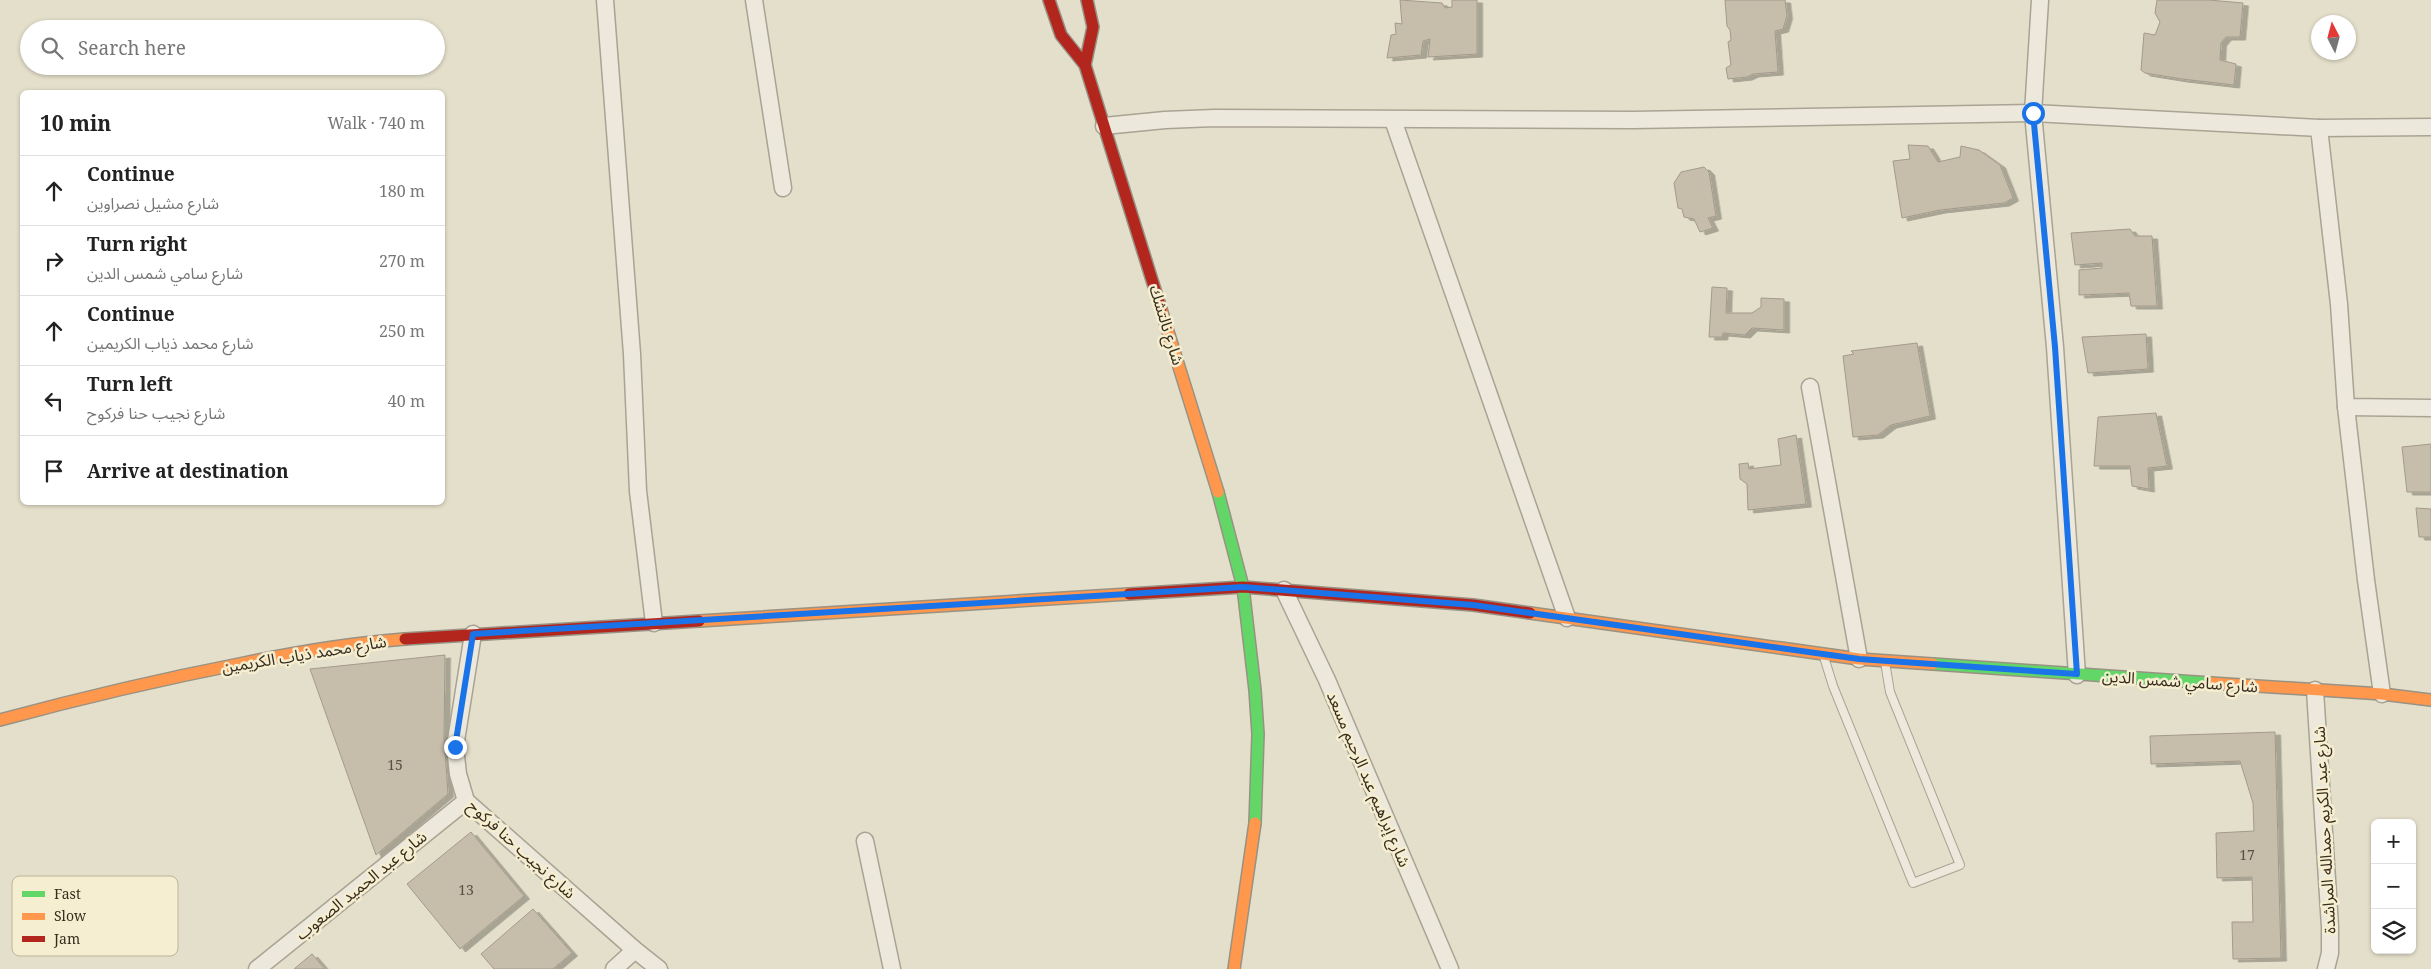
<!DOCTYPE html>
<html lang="en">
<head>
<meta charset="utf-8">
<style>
	body { margin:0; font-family:"Noto Serif","Noto Sans Arabic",serif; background:#f6f6f6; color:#222 }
	.controls { position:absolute; right:15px; bottom:15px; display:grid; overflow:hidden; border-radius:8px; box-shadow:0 1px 4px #0004 }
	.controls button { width:45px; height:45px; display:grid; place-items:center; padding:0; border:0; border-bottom:1px solid #e0e0e0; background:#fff; color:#222; font:25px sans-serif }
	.compass { position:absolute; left:2311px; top:15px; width:45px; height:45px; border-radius:50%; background:#fff; box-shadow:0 1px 4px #0004; rotate:354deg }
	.stop { position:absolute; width:15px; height:15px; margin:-11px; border:4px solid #1a73e8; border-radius:50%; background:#fff }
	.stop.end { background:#1a73e8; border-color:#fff; box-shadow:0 1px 5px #0008 }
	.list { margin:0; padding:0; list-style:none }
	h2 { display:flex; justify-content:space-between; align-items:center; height:65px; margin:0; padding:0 20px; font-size:21px }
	h2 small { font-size:16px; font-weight:400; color:#767676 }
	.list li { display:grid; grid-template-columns:32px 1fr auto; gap:15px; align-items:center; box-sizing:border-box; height:70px; padding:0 20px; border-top:1px solid #e0e0e0 }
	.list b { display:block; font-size:19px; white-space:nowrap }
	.list p { margin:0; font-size:16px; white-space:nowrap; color:#767676 }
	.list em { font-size:16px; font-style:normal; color:#767676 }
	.icon { flex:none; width:28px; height:28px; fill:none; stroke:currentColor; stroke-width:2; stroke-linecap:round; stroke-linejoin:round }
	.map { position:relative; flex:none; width:2431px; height:969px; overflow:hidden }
	.search { position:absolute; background:#fff; box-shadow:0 1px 4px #0004; left:20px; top:20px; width:425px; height:55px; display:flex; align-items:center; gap:12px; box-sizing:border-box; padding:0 18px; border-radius:28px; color:#767676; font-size:19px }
	.panel { position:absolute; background:#fff; box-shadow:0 1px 4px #0004; left:20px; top:90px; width:425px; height:415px; border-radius:8px }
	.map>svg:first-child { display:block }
</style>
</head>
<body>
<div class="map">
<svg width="2431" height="969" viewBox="0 0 2431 969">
	<defs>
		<filter id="shadow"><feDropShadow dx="5.5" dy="3" stdDeviation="0" flood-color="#0004"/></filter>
	</defs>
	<rect width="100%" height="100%" fill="#e4dfca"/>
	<g fill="#c7bdab" stroke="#a49a8a" filter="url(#shadow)">
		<path d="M1400,0l42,3 3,5 7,-1v-7h25v54l-49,3 2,-18 -7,2 -2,14 -34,3 4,-23 5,-1 -1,-11 7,1z"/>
		<path d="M1725,0h60l2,16 -4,13 -8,2 3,41 -25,2 -6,3 -19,2 -2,-11 5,-3 -3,-23 3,-2 -1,-10 -3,-4z"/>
		<path d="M2157,0h52l34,3 -3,34h-14l-5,6 -1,17 16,4 -2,21 -52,-6 -37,-6 -4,-3 3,-37 11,2 5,-13 -5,-9z"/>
		<path d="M1908,145l20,1 10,16 22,-5 1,-11 18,4 21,15 13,33 -9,5 -64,7 -38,8 -9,-57 17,-2z"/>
		<path d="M1704,167l5,5 7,44 -8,2 5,10 -13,4 -6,-13 -10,-2 -2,-8 -4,-1 -4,-25 7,-11z"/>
		<path d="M2130,229l5,7h17l5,70h-26l-2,-13 -50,2v-25l23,-2v-5l-27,2 -4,-32z"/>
		<path d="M1712,287l15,1 -1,25h26l9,-6v-9l23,1v31l-32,-2 -7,7 -22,-2 -1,4h-13z"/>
		<path d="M2146,334l2,35 -60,4 -6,-36z"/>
		<path d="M1917,343l13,73 -39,9 -13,10 -25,2 -10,-81 11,-2 -3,-3z"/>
		<path d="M2156,413l11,53 -19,2 1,21 -17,-3 -2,-20h-36l4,-49z"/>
		<path d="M1796,435l10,69 -58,6 -1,-26 -7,-5 -1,-15 9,-1 1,6 32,-4 -3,-26z"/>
		<path d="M2431,444v48h-24l-5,-45z"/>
		<path d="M2416,508l15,1v28h-12z"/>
		<path d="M445,655l-1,82 4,57 -72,61 -66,-186z"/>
		<path d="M2275,732l6,226 -48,1 -1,-37h21l-1,-45 -35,1 -1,-45 38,-2 -1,-28 -13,-42 -89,3 -1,-28z"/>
		<path d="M471,832l53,64 -64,53 -53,-65z"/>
		<path d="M533,909l39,44 -19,16h-59l-13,-15z"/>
		<path d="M312,954l13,15h-31z"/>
	</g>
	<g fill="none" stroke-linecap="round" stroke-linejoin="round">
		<g stroke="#a9a394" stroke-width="10">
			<path id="lane" d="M1824,657l9,29 80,197 47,-18 -70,-173 -5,-30"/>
		</g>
		<g stroke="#a9a394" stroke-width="19">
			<g id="street">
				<path d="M605,0l27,354 6,137 16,132"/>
				<path d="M754,0l29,188"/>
				<path d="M2040,0l-7,113 22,234 22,328"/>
				<path d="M1393,120l174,498"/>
				<path d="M1104,126l61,-6 49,-2 419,2 400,-7 286,15 20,176 7,103 85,1"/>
				<path d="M2319,128l112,-1"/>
				<path d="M1810,387l49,272"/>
				<path d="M2346,407l20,173 16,114"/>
				<path d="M1284,590l43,90 123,289"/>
				<path d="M473,634l-18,113 3,27 8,27 169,149 24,19"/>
				<path d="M2315,690l15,237v26l-4,16"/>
				<path d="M865,841l27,128"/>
				<path d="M257,969l209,-168"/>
				<path d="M614,969l21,-19"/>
			</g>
		</g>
		<g stroke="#989284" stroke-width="14">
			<g id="fast">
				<path d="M1218,492l25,95 12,103 3,44 -3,89"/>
				<path d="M1933,664l278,19"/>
			</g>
		</g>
		<g stroke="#989284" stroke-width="14">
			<g id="slow">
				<path d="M1161,309l57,183"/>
				<path d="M1530,613l329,46 74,5"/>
				<path d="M699,621l430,-27"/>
				<path d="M2211,683l171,11 49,6"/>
				<path d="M0,720c81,-22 162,-41 244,-57 53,-11 106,-20 161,-24"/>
				<path d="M1234,969l21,-146"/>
			</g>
		</g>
		<g stroke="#989284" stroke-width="14">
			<g id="jam">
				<path d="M1049,0l12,35 24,30 76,244"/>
				<path d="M1085,65l8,-38 -6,-27"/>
				<path d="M1129,594l114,-7 230,18 57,8"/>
				<path d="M405,639l294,-18"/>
			</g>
		</g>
		<use href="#lane" stroke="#ece8dc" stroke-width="8"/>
		<use href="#street" stroke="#ece8dc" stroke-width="16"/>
		<use href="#fast" stroke="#63d668" stroke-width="11"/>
		<use href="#slow" stroke="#ff974d" stroke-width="11"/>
		<use href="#jam" stroke="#b3261e" stroke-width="11"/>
	</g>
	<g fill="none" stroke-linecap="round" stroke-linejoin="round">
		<path stroke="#1a73e8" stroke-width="6" d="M455,747l18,-113 770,-47 230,18 386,54 218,15 -22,-327 -22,-234"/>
	</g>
	<g text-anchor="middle" stroke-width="5" stroke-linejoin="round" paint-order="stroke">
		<g font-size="14" fill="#5b5040">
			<text x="395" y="770">15</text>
			<text x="2247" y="860">17</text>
			<text x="466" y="895">13</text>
		</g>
		<g font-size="16" fill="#372c1d" stroke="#f6eed0">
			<text transform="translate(1167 325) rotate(73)" y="6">شارع نالتشك</text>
			<text transform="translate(304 654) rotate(-9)" y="6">شارع محمد ذياب الكريمين</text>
			<text transform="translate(2180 681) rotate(4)" y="6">شارع سامي شمس الدين</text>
			<text transform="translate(1369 779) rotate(67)" y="6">شارع إبراهيم عبد الرحيم مسعد</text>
			<text transform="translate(2324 830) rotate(-93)" y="6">شارع عبد الكريم حمدالله المراشدة</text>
			<text transform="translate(522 849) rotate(42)" y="6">شارع نجيب حنا فركوح</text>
			<text transform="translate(361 885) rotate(-39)" y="6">شارع عبد الحميد الصعوب</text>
		</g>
	</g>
	<rect x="12" y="876" width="166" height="80" rx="8" fill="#f6eed0" stroke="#bdb49a" stroke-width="1"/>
	<rect x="22" y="891" width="23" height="6" fill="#63d668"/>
	<rect x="22" y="913" width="23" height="7" fill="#ff974d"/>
	<rect x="22" y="936" width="23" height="6" fill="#b3261e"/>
	<g font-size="14" fill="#372c1d">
		<text x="54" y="899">Fast</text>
		<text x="54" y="921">Slow</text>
		<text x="54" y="944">Jam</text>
	</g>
</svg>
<div class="controls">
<button>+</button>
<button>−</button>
<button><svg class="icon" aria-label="layers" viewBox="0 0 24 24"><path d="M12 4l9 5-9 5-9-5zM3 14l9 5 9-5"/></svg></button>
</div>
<svg class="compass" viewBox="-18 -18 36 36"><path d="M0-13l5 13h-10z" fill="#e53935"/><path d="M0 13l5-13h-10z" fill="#767676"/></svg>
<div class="stop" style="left:2033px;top:113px"></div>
<div class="stop end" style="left:455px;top:747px"></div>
<div class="search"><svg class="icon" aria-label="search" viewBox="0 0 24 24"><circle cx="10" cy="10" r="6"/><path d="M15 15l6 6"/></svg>Search here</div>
<section class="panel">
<h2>10 min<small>Walk · 740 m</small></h2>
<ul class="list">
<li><svg class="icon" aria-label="ahead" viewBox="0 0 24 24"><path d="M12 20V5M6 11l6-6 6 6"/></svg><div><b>Continue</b><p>شارع مشيل نصراوين</p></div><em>180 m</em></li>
<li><svg class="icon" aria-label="right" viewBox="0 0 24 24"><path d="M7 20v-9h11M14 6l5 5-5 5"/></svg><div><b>Turn right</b><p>شارع سامي شمس الدين</p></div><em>270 m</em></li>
<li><svg class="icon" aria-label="ahead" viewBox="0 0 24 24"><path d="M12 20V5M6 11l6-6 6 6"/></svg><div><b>Continue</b><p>شارع محمد ذياب الكريمين</p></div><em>250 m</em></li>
<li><svg class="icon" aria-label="left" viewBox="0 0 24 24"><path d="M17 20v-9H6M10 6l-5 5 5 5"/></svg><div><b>Turn left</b><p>شارع نجيب حنا فركوح</p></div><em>40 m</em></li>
<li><svg class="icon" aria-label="arrive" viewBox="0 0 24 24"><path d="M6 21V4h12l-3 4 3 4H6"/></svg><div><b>Arrive at destination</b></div></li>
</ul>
</section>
</div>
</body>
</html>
